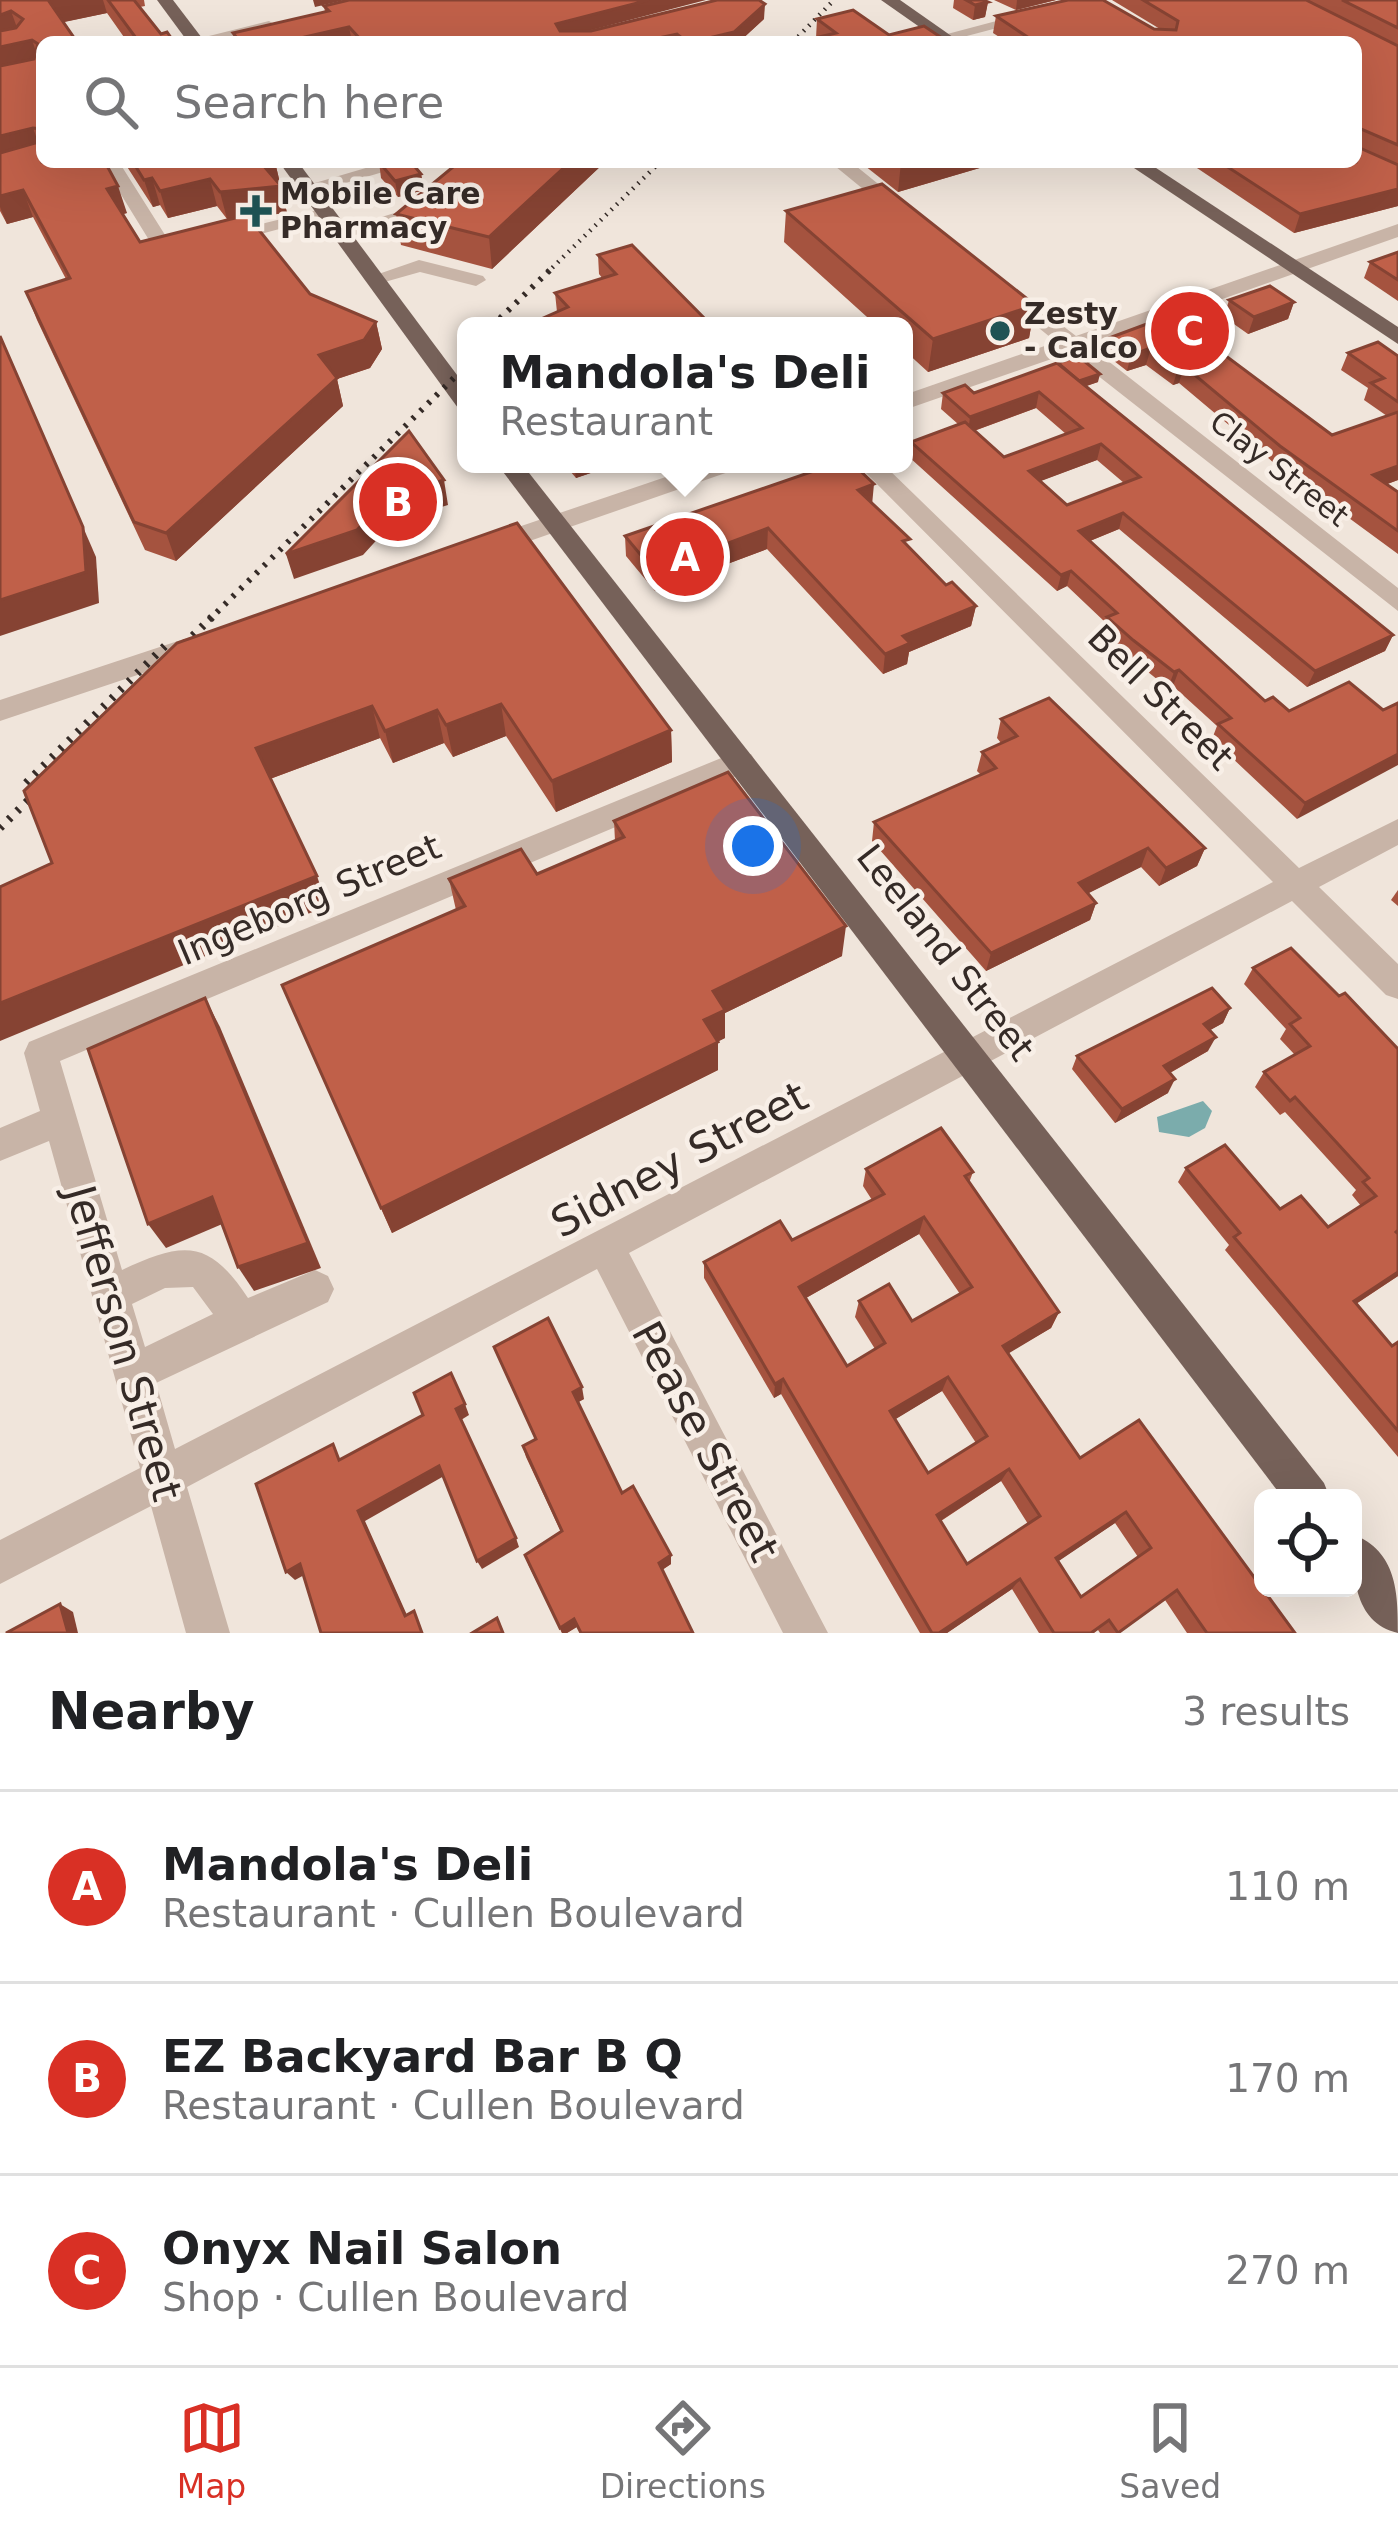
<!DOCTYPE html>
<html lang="en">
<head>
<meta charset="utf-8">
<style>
	body { margin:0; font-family:"DejaVu Sans",sans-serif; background:#f2f2f2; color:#202124 }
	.controls { position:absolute; right:36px; bottom:36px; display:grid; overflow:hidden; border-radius:18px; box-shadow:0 12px 48px #0002 }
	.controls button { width:108px; height:108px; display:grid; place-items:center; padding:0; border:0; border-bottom:3px solid #e0e0e0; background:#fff; color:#202124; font:60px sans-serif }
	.you { position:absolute; left:753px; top:846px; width:42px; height:42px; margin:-30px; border:9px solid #fff; border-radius:50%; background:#1a73e8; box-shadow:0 0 0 18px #1a73e833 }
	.badge { display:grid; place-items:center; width:78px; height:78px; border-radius:50%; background:#d93025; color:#fff; font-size:39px; font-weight:700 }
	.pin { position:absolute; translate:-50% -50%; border:6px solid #fff; box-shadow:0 3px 12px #0006 }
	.popup { position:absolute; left:457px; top:317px; width:456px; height:156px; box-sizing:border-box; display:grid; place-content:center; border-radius:18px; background:#fff; filter:drop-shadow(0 3px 9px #0005); font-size:39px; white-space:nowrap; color:#757577 }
	.popup b { font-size:45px; color:#202124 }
	.popup::after { content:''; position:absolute; left:50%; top:100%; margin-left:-24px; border:24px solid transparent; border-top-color:#fff }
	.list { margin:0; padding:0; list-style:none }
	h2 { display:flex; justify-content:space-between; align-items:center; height:156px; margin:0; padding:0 48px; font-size:51px }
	h2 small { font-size:39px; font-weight:400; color:#757577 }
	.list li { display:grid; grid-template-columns:78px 1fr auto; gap:36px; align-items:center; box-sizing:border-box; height:192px; padding:0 48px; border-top:3px solid #e0e0e0 }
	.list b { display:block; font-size:45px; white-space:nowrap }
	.list p { margin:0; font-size:39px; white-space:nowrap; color:#757577 }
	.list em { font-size:39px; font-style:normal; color:#757577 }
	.icon { flex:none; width:66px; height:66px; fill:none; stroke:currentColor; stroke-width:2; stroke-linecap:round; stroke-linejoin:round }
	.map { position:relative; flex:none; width:1398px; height:1633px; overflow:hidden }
	.search { position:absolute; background:#fff; box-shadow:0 12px 48px #0002; left:36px; right:36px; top:36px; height:132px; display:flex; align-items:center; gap:30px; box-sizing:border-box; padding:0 42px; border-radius:18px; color:#757577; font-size:45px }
	.sheet { height:732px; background:#fff }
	nav { display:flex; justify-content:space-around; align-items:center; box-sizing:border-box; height:168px; border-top:3px solid #e0e0e0; background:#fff; font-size:33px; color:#757577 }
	nav a { display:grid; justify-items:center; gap:6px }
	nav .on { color:#d93025 }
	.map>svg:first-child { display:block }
</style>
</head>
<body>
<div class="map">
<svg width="1398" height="1633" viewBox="0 0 1398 1633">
	<rect width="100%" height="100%" fill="#f0e5db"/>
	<path fill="#7bacac" d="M1203,1101l9,10 -7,17 -16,9 -30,-5 -2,-15z"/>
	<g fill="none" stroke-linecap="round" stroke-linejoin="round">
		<g fill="#c8b4a7" fill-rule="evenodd">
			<path d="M1075,0h28l-159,42 -8,-5z"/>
			<path d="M269,21l8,5 -2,4 -58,12h-32z"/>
			<path d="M101,162h18l53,84 154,-38 10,6 -169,45 -10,-6z"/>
			<path d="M386,162h31l-109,32 -10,-6z"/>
			<path d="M830,162h21l62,50 -17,4z"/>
			<path d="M401,211l10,6 -3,4 -68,18 -10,-6z"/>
			<path d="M1398,224v13l-309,109 309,242v23l-329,-258 -165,57v-15l152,-53 -60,-49v-8h14l66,51z"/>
			<path d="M419,260l64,16 3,4 -10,6 -56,-14 -46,13 -10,-6z"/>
			<path d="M704,464h36l-3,5 -239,83 -9,2 -13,-8 4,-6z"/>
			<path d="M857,464h26l416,404 99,-49v26l-79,42 79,77v35l-12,-4 -94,-94 -663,352 199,380h-45l-186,-364 -410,218 43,146h-44l-35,-127 -151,78v-44l140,-72 -91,-327 -49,20v-33l40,-17 -16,-58 5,-11 702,-288h20l5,8 -5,8 -691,291 62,209c62,-29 87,-31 126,28l67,-28 13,6 6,13 -6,13 -172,81 19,66 1098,-567zM193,1287l20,27 -68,33 -13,-43 33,-16z"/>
			<path d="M199,634l14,10 -4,7 -209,70v-21z"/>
		</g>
		<g fill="#766159" fill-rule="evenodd">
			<path d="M157,0h16l32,42h-17z"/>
			<path d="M881,0h19l60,42h-19z"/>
			<path d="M279,162h19l168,225v23l-8,-2z"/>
			<path d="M1125,162h22l251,165v17z"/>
			<path d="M497,464h25l802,1019 6,15h-47z"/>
			<path d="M1353,1534c44,18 45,58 45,99 -46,-11 -45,-61 -45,-99z"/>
		</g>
		<g stroke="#352b27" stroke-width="4.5" stroke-dasharray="1.5 6" stroke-linecap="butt">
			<path d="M793,42l41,-42"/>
			<path d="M547,273l113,-111"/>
		</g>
		<g stroke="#352b27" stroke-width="6" stroke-dasharray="3 8" stroke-linecap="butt">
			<path d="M492,326l58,-56"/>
			<path d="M209,620l257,-254"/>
		</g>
		<g stroke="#352b27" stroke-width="8" stroke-dasharray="3 9" stroke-linecap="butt">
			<path d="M167,661l45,-44"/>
			<path d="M26,783l145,-143"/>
			<path d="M0,828l53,-52"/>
		</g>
	</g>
	<g fill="#a5533f" fill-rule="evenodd">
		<path d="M0,0h144l1,6 -5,1 21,27 -35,6 -19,-27 -44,9 -21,20v120l85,51 -4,1 17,28 87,-23 -10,-13 -49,12 -8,-13 -7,2 -29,-45h151l12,51 -38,4 61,77 66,28 6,27 -12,19 -33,11 6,27 -167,155 -31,-11 -108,-230 -11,-28 40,-13 -33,-62 -26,7 -7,-13z"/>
		<path d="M954,0h29l5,2 -3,15 -12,3 -20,-12z"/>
		<path d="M994,0h62l-40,10z"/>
		<path d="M1112,0h286v206l-104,27 -106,-71h168v-120h-349l-14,-9 3,-17 164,13z"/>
		<path d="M324,6l264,25 176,-12 -25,23h-504l-2,-9 92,-21z"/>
		<path d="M817,19l72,16 59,7 -132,-4z"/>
		<path d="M379,162l42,12 3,16 -26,7 -17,-19z"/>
		<path d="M459,162h146l-113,107 -91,-24 -5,-31z"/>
		<path d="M860,162h140l-102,30z"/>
		<path d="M786,211l249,94 -6,33 -101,34 -24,-22v-24h-27l-93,-84z"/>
		<path d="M1398,252v49l-34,-23 6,-16z"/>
		<path d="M598,255l114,71 -155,-14 -2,-19 48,-14 -4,-5z"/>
		<path d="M1229,300l65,2 -6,17 -40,15 -24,-17z"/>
		<path d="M1171,315l161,120 55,-19 -23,-16 4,-12 -27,-18 7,-17 50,3v124l-11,4 11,8v62l-124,-91 -95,-80 -6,2 -27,-20 -19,6 -22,-17 4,-16z"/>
		<path d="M1058,363l40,19 -12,4 307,249 -8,16 -78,36 -188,-158 -29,12 175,160 24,10 94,-1 -86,109 -85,-80 5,-13 -44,-40 -5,2 -40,-32 -25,-24 3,-9 -39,-37 -10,5 -148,-134 2,-15 47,-18 -17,-15 2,-16h31zM1036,408l30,26 -62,23 -30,-26zM1097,460l27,23 -57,22 -27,-24z"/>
		<path d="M564,464h53l-41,14z"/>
		<path d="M872,503l36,43 38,39 30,21 -5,20 -62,26 -2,12 -24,10 -116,-125 -112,42 -29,-35 -1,-20z"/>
		<path d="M177,643l494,87 1,32 -116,50 -50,-76 -53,21 -9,-14 -51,20 -13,-25 -110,41 57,127 -275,-43z"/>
		<path d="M1001,719l204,129 -8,18 -38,20 -18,-19 -53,26 8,10 -6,17 -104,51 -114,-130 2,-19 107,-47 -4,-4 5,-19 19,-9 -4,-5z"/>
		<path d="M614,821l228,135 -117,57v25l-7,3v29l-326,163 -98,-219 162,-104 -7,-31 88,-5 78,-33z"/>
		<path d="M1398,890v16l-7,-6z"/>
		<path d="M1253,968l86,28 59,53v227l-42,28 36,42 6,-4v115l-173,-207 4,-5 -51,-63 8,-14 94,41 48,18 33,-21 -9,-11 4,-5 -71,-78 -5,3 -25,-28 9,-15 31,-17 -15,-16 6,-10 -42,-45z"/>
		<path d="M1230,1008l-7,15 -13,7 -2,21 -38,22 -2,20 -53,30 -43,-54 5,-13z"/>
		<path d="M866,1169l107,3 -4,11 90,129 -8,16 -43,25 72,105 215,175h-108l-22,-33 -46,33h-19l-2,-3 -4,3h-55l-27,-44 -65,44h-27l-139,-239 -7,4 -70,-120v-16l88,-22 80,-40 -9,-14zM919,1234l41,60 -48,27 -53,-20 -4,16 20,32 -28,17 -41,-68zM942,1391l34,52 -48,30 -33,-54zM1001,1481l27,43 -61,40 -26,-43zM1115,1523l23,34 -57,40 -23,-36z"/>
		<path d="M494,1347l90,52 -6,3 44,91 49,71 -104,69h-5l-34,-69 33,-32 -35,-75 -3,-11 12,-7z"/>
	</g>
	<g fill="#864333">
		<path d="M48,0h55l4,13 -52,11z"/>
		<path d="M313,0h32l-30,7z"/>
		<path d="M649,0h57l-149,39 -1,-15z"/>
		<path d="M1017,0h39l-40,10z"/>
		<path d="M988,2l-3,15 -12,3 2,-15z"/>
		<path d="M765,4l-1,15 -25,23h-47z"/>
		<path d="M11,11l9,25 -20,7v-28z"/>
		<path d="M349,27l3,15h-69z"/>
		<path d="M677,34v8h-38z"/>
		<path d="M32,40l9,26 -41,9v-28z"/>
		<path d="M33,128l9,25 -42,11v-28z"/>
		<path d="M275,162l12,51 -60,6 -7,-27 43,-27z"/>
		<path d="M570,162h35l-113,107 -3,-32z"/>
		<path d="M901,162h99l-102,30z"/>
		<path d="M421,174l3,16 -26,7 -3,-16z"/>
		<path d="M152,178l8,27 -7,2 -9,-27z"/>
		<path d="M210,179l7,27 -49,12 -8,-27z"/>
		<path d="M118,186l9,27 -11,3 -9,-27z"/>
		<path d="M1398,189v17l-104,27 6,-19z"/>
		<path d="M23,190l10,27 -26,7 -7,-17v-11z"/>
		<path d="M1294,302l-6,17 -40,15 6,-17z"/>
		<path d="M1035,305l-6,33 -101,34 5,-33z"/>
		<path d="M376,322l6,27 -12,19 -33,11 6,27 -167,155 -10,-28 153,-178z"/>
		<path d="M1151,348l-5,17 -19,6 4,-16z"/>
		<path d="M1184,366l-5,17 -6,2 5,-17z"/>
		<path d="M1100,374l-2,8 -23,8 2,-8z"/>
		<path d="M1039,392l-3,16 -68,25 2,-16z"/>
		<path d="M1101,444l-4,16 -72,27 4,-16z"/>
		<path d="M574,464h43l-41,14z"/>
		<path d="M1398,466v14l-32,12 7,-17z"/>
		<path d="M444,480l4,25 -55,17 -30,33 -69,24 -8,-25 102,-57z"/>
		<path d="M874,484l-2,21 -14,-15z"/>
		<path d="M1123,513l-4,16 -44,18 4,-16z"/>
		<path d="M83,527l13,30 3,46 -99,33v-36z"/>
		<path d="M768,528l-1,21 -112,42 -1,-20z"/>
		<path d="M1071,571l-4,15 -10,5 4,-16z"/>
		<path d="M976,606l-5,20 -62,26 -2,12 -24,10 2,-20 18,-18z"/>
		<path d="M1393,635l-8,16 -78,36 8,-16z"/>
		<path d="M1179,670l-6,16 -5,2 6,-16z"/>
		<path d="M501,704l5,32 -53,21 -7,-32z"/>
		<path d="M372,706l8,32 -113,42 -11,-32z"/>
		<path d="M437,710l7,33 -51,20 -8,-32z"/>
		<path d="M671,730l1,32 -116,50 -4,-31z"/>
		<path d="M1398,754v11l-101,54 8,-16z"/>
		<path d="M1148,848l-7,19 -68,34 6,-18z"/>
		<path d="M1205,848l-8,18 -38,20 7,-18z"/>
		<path d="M317,876l10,30 -327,135v-38z"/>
		<path d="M1096,903l-6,17 -104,51 5,-18z"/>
		<path d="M846,926l-4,30 -117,57v25l-21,11v-29l9,-29z"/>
		<path d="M205,998l15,29 101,241 -67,23 -16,-24z"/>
		<path d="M1230,1008l-7,15 -27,15 8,-14z"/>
		<path d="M1216,1037l-8,14 -51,29 7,-14z"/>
		<path d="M718,1042v28l-326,163 -11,-25z"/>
		<path d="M1175,1079l-7,14 -53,30 7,-14z"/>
		<path d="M212,1197l15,25 -61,26 -18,-24z"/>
		<path d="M924,1217l-5,17 -122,69 2,-16z"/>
		<path d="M1398,1272v4l-56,37 12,-12z"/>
		<path d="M1059,1312l-8,16 -55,33 7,-15z"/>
		<path d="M948,1377l-6,14 -56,34 4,-14z"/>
		<path d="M783,1379l-2,15 -7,4 1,-14z"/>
		<path d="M582,1387l2,12 -9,5 -2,-12z"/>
		<path d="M465,1404l4,11 -8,5 -5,-11z"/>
		<path d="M439,1466l5,10 -79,45 46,103 -6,-8 -47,-105z"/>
		<path d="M1009,1469l-8,12 -70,46 6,-12z"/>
		<path d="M1126,1512l-11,11 -68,46 9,-11z"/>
		<path d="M516,1538l3,9 -37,22 -5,-8z"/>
		<path d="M671,1555v9l-12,8v-9z"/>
		<path d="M300,1564l8,9 -13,7 -9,-8z"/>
		<path d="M1020,1579l-8,10 -65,44h-8z"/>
		<path d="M60,1604l13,8 5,21h-10z"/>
		<path d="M574,1619l3,8 -10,6h-5l-2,-5z"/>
	</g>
	<g fill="#c06049" stroke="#864333" stroke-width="3" fill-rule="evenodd">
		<path d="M0,0h48l29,42h-35v87l-9,-1 -33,8v-70l34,-7 4,-15 -6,-4 -32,7v-16l16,-3 7,-9 -12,-8 -11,4z"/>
		<path d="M108,0h26l27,34 6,-2 7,10h-59l21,-4z"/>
		<path d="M349,0h300l-93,24 4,7h31l126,-31h42l6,4 -31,28 -42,10h-5l-10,-8 -38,8h-276l-14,-15 -66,15h-43l-7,-9 96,-22 -5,-5z"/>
		<path d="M966,0h17l5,2 -13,3z"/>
		<path d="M1068,0h35l51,29 22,1 2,-9 -35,-21h163l92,46v99l-39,-17 1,20 38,17v24l-98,25 -80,-52h136v-120h-321l-39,-26z"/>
		<path d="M1342,0h56v28z"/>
		<path d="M853,10l36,25 35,-9 24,16 -146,-1 34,-8 -19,-14z"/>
		<path d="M42,141v21h63l13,24 -11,3 33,53 107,-27 63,79 66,28 -12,18 -45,15 18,23 -171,155 -32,-11 -108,-230 44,-14 -47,-88 -23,6v-43z"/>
		<path d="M133,162h142l-12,3 18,21 -61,6 -10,-13 -50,12 -8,-13 -8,2z"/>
		<path d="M379,162h32l10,12 -26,7z"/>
		<path d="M459,162h111l-81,75 -93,-23z"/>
		<path d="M882,184l153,121 -102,34 -147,-128z"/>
		<path d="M632,245l80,81h-187l43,-19 -13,-14 61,-19 -18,-19z"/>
		<path d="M1398,252v28l-28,-18z"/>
		<path d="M1270,286l24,16 -40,15 -25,-17z"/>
		<path d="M1171,315l161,120 66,-23v54l-25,9 25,17v39l-118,-85 -96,-80 -6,2 -27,-20 -20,7 -22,-17z"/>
		<path d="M0,336l83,191 3,45 -86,28z"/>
		<path d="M1378,342l20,14v46l-27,-19 13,-5 -36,-25z"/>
		<path d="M1078,356l22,18 -21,7 -21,-18z"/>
		<path d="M1057,363l336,272 -78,36 -192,-158 -44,18 186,170 8,-4 16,14 60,-29 34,28 15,-7v51l-93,49 -87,-79 13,-6 -52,-48 -5,2 -41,-32 -26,-23 10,-4 -46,-42 -10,4 -150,-133 54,-20 39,35 78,-29 -43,-36 -69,25 -27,-24 22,-8 9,8zM1101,444l39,33 -73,28 -38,-34z"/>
		<path d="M409,431l35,49 -56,17 -31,33 -71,24z"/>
		<path d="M834,464h19l21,20 -16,6 52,49 -7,2 43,44 6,-3 24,24 -73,30 7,7 -25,11 -117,-126 -114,43 -29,-35z"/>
		<path d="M517,523l154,207 -119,51 -51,-77 -55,21 -9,-15 -52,21 -13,-25 -116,42 61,128 -317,127v-116l52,-24 -28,-72 153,-148z"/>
		<path d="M1049,698l156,150 -39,20 -18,-20 -69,35 17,20 -105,50 -117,-131 122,-54 -14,-16 35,-16 -16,-17z"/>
		<path d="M728,772l118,154 -133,65 12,19 -21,10 14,22 -337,166 -99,-223 183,-79 -16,-27 72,-30 16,25 87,-37 -10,-16z"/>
		<path d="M1291,948l48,48 6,-3 53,56v181l-2,2 2,2v38l-44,29 38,45 6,-4v89l-164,-194 6,-4 -54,-65 39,-23 55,64 21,-13 27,31 48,-31 -13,-14 6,-4 -74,-81 -5,4 -26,-29 46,-26 -20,-22 10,-6 -47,-50z"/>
		<path d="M1212,988l18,20 -26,16 12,13 -52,29 11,13 -53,30 -45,-53z"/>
		<path d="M205,998l103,245 -70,24 -26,-70 -64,27 -60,-175z"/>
		<path d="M941,1128l32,44 -8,4 94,136 -56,34 77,112 59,-38 156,213h-88l-30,-43 -59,43 -9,-13 -18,13h-37l-34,-54 -81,54h-7l-149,-254 -8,5 -71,-122 76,-41 12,19 92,-46 -18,-25zM924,1217l48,70 -60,34 -23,-37 -30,17 26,42 -38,23 -48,-79zM948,1377l39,59 -59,37 -38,-62zM1009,1469l31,47 -73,48 -30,-49zM1126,1512l25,36 -70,49 -25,-39z"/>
		<path d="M548,1318l34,69 -9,5 49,101 11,-7 38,69 -12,8 34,70h-112l-7,-14 -14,9 -35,-73 37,-24 -39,-85 13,-7 -42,-92z"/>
		<path d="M451,1373l14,31 -9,5 60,129 -39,23 -38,-95 -81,45 47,105 9,-5 8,22h-101l-21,-69 -14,8 -30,-88 77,-40 6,16 84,-45 -9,-22z"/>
		<path d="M60,1604l8,29h-62z"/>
		<path d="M497,1618l6,15h-31z"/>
	</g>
	<g fill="#1f5354" stroke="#f8efe7" stroke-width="4.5">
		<path d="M250 193h12v12h12v12h-12v12h-12v-12h-12v-12h12z"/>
		<circle cx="1000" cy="331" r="12"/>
	</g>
	<g text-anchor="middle" stroke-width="9" stroke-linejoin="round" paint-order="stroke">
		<g font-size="30" font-weight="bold" fill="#352b27" stroke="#f8efe7" text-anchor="start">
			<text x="280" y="204">Mobile Care<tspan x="280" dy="34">Pharmacy</tspan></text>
			<text x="1024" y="324">Zesty<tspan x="1024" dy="34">- Calco</tspan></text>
		</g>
		<g font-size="30" fill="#352b27" stroke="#f8efe7">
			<text transform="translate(1279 469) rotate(38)" y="10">Clay Street</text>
		</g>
		<g font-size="36" fill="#352b27" stroke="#f8efe7">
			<text transform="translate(1161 697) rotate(45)" y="13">Bell Street</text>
			<text transform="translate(309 899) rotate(-23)" y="13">Ingeborg Street</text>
			<text transform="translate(946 952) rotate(52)" y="13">Leeland Street</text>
		</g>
		<g font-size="42" fill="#352b27" stroke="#f8efe7">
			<text transform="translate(679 1159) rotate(-28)" y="15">Sidney Street</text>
			<text transform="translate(124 1343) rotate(74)" y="15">Jefferson Street</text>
			<text transform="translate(706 1441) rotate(62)" y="15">Pease Street</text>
		</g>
	</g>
</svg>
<div class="controls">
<button><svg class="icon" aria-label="locate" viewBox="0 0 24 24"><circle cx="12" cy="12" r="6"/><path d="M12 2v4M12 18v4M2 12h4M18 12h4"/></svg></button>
</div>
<div class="you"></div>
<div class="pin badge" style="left:685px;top:557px">A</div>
<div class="popup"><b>Mandola's Deli</b>Restaurant</div>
<div class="pin badge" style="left:398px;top:502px">B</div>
<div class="pin badge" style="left:1190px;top:331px">C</div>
<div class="search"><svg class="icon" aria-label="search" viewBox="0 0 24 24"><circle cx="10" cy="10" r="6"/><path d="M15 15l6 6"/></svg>Search here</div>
</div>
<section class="sheet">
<h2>Nearby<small>3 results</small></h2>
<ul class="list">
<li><span class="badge">A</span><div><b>Mandola's Deli</b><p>Restaurant · Cullen Boulevard</p></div><em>110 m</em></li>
<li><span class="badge">B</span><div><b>EZ Backyard Bar B Q</b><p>Restaurant · Cullen Boulevard</p></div><em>170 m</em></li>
<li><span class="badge">C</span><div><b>Onyx Nail Salon</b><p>Shop · Cullen Boulevard</p></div><em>270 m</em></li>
</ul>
</section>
<nav>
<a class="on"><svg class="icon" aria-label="map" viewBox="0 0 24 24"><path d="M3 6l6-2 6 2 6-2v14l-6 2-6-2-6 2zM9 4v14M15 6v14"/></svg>Map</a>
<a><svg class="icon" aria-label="directions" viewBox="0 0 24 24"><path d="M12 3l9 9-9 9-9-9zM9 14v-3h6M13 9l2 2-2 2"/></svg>Directions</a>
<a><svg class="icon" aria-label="saved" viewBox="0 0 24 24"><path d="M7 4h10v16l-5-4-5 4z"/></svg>Saved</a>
</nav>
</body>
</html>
